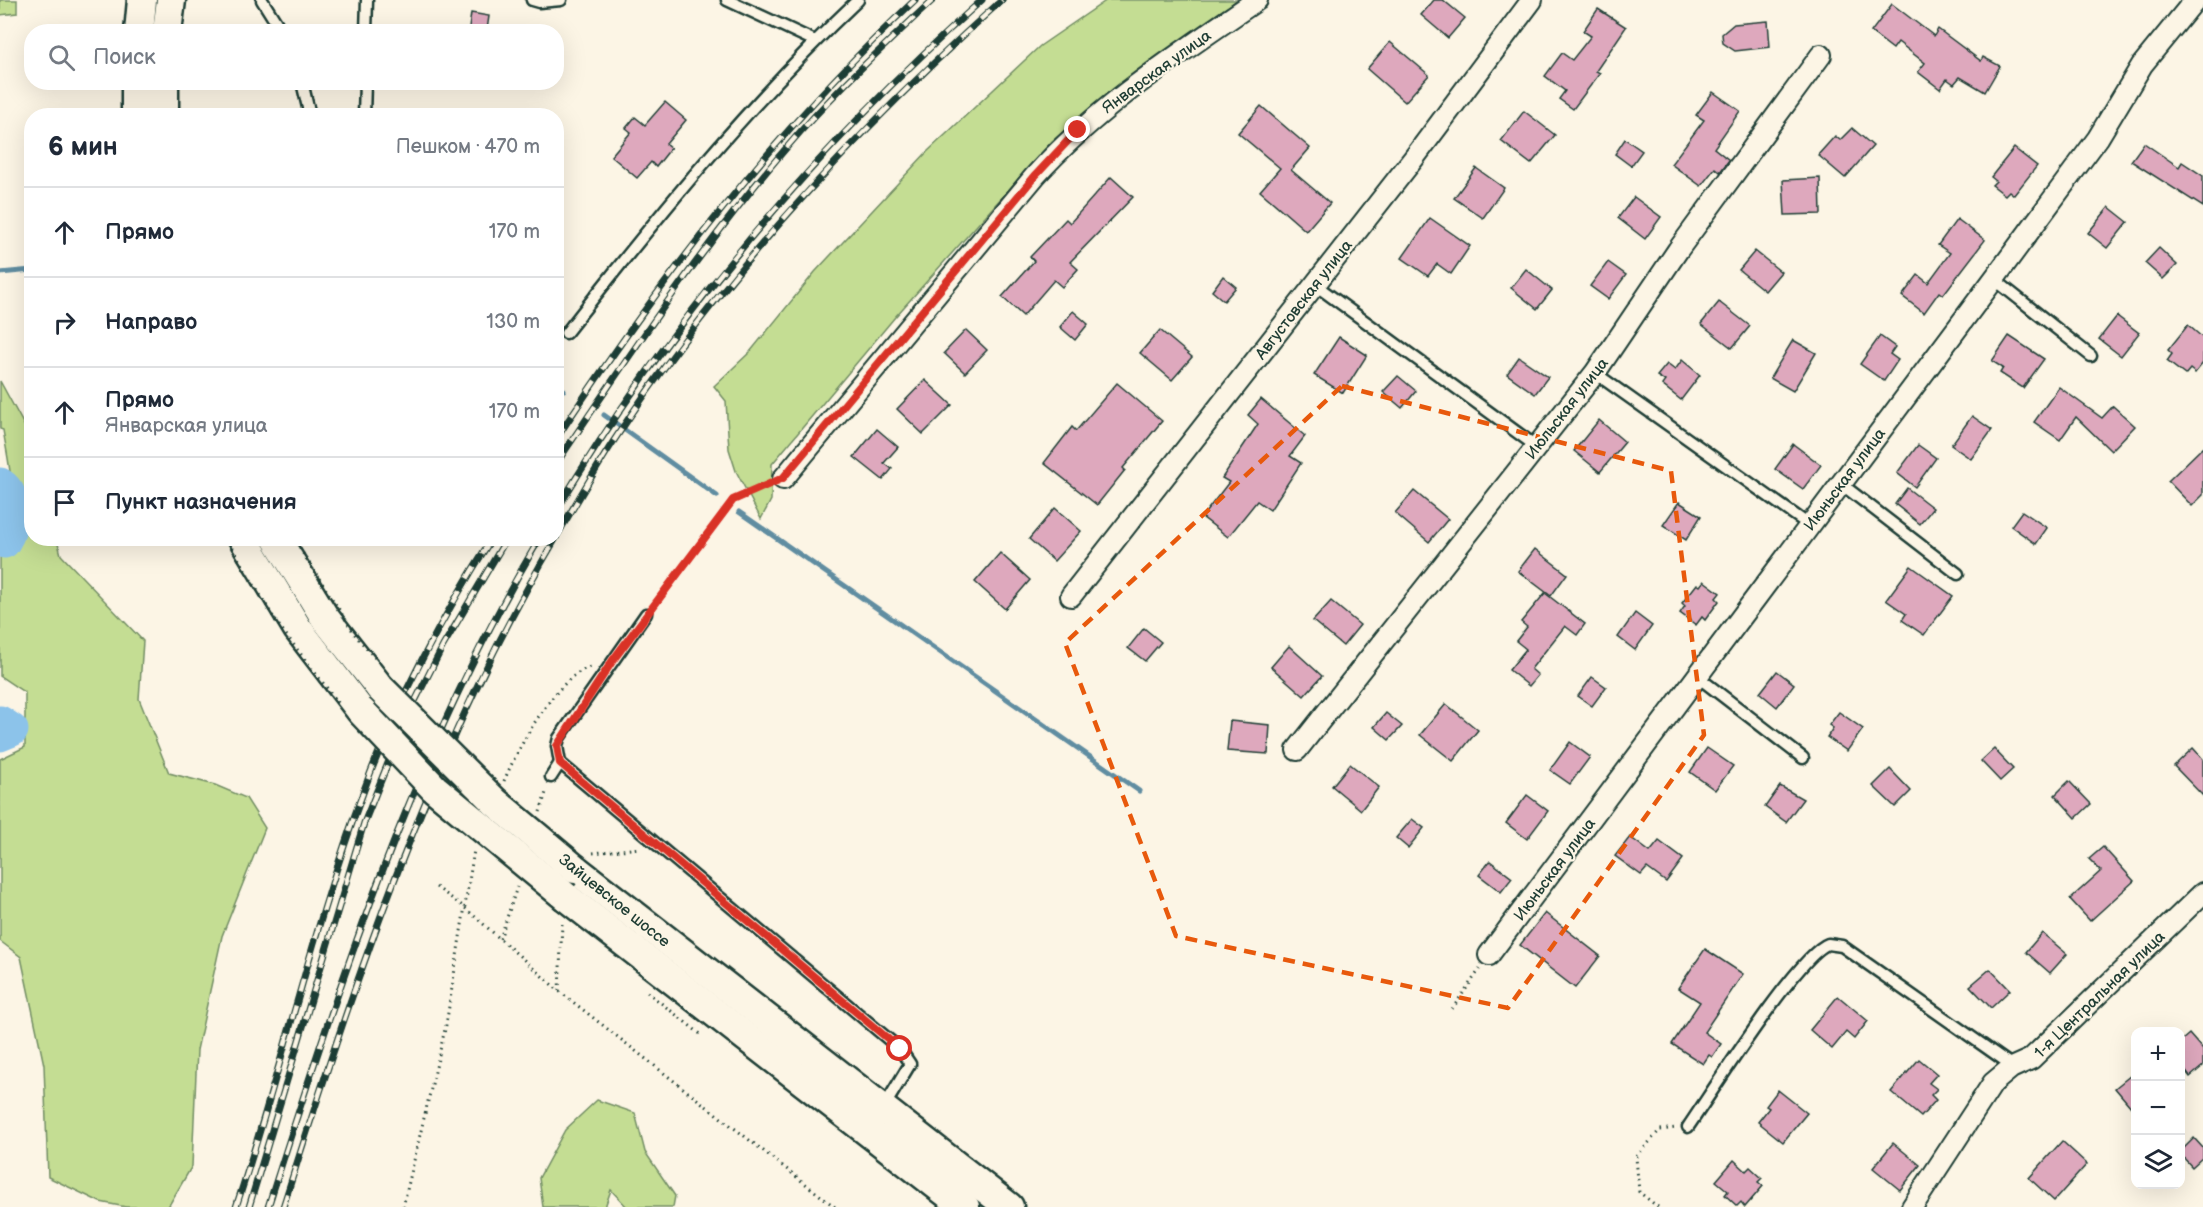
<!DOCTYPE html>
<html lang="ru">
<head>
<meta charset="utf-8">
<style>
	body { margin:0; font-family:"Balsamiq Sans",sans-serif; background:#f6f6f7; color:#1f2937 }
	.controls { position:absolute; right:18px; bottom:18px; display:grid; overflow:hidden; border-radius:12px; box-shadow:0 6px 24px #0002 }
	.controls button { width:54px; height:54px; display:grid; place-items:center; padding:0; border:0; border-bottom:2px solid #e0e1e3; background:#fff; color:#1f2937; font:30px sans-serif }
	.stop { position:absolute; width:18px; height:18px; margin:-14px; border:4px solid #d93025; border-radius:50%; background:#fff }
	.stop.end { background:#d93025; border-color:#fff; box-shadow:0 2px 6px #0008 }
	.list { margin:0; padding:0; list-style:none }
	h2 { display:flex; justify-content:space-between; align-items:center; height:78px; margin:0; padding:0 24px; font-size:26px }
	h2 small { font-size:20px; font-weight:400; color:#747a83 }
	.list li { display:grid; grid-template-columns:39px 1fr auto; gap:18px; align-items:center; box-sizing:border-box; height:90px; padding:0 24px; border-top:2px solid #e0e1e3 }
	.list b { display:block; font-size:22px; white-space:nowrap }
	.list p { margin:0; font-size:20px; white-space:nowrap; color:#747a83 }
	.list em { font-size:20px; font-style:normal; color:#747a83 }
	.icon { flex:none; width:33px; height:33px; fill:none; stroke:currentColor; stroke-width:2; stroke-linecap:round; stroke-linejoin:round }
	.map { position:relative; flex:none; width:2203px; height:1207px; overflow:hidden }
	.search { position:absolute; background:#fff; box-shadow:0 6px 24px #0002; left:24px; top:24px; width:540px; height:66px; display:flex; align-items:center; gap:15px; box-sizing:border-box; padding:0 21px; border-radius:24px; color:#747a83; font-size:22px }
	.panel { position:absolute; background:#fff; box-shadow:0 6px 24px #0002; left:24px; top:108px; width:540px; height:438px; border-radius:24px }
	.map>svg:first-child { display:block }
</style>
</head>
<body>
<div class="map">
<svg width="2203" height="1207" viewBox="0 0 2203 1207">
	<rect width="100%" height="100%" fill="#fcf5e5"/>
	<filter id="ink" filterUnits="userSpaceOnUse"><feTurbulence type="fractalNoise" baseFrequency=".0167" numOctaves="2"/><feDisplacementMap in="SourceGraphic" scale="12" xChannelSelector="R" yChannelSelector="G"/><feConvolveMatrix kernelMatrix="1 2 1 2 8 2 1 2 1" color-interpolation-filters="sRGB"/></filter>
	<g filter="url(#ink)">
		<g fill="#c4dd93" stroke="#728d64" stroke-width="1.5">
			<path d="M0,0h17v13l-17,2z"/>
			<path d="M1107,0h130l-108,78 -77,63 -157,176 -123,147 -1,36 -10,19 -25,-48 -7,-22 -3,-48 -12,-15 36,-34 65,-80 112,-120 113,-106z"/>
			<path d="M0,381l31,57 1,100 25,1 4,16 82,86 -4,58 30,74 46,12 31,13 19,30 -43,108 -25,114 -5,116 -24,41h-42l-26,-5 -52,-25 -4,-112 -23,-108 -21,-16v-182l25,-12v-54l-25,-17v-132c25,-14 7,-89 3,-114l-3,-1z"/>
			<path d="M597,1100l38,13 10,39 30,44 -2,11h-46l-16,-17 -6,17h-62l-4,-29 26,-48z"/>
		</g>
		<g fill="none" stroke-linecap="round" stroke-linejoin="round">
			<g stroke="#608da1" stroke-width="5">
				<path d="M0,273l32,-3"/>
				<path d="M556,386l8,4"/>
				<path d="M604,415l113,81"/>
				<path d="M739,512l400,279"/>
			</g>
			<g stroke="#8cc3ea" stroke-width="33">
				<path d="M0,484c19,12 14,43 4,58l-4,-2"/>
				<path d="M0,722l12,8 -12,5"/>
			</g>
		</g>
		<g fill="#dea8bd" stroke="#1f3d34" stroke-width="1.5">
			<path d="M1434,0h9l22,18 -17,20 -27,-23z"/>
			<path d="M1892,4l42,32 4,-7 43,32 2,-4 17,9 -15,26 -25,-15 -6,7 -7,-5 -7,10 -22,-17 7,-9 -27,-21 -5,7 -22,-17z"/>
			<path d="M1598,9l28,18 -30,44 4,2 -27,36 -14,-10 6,-8 -20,-15 17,-23 10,7 19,-24 -8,-5z"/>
			<path d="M471,13l18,3 -2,14 -18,-2z"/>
			<path d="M1768,21l2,26 -35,4 -12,-8 -1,-9 12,-10z"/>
			<path d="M1390,42l39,33 -24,27 -38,-33z"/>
			<path d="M1713,92l27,19 -26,37 15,12 -9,12 -5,-4 -14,18 -30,-22 33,-44 -8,-5z"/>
			<path d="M665,102l21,18 -20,24 5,4 -15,19 -5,-5 -14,16 -26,-22 20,-24 -5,-4 9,-11 10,8z"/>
			<path d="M1261,106l49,42 -19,22 39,33 -24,28 -46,-40 20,-23 -42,-35z"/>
			<path d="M1524,111l31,24 -24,29 -30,-23z"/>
			<path d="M1852,128l21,18 -28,32 -27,-23 17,-19 5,4z"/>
			<path d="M1625,139l17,12 -11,15 -16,-12z"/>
			<path d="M2144,143l35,24 3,-5 21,14v31l-72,-46z"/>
			<path d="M2014,148l23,18 -23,29 -5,-4 -4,4 -13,-10 4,-4 -5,-4z"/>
			<path d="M1476,168l28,20 -21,30 -29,-20z"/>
			<path d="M1111,177l22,20 -63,65 8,7 -16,18 -8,-7 -31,36 -21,-19 32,-36 -4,-4 36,-38 4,4z"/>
			<path d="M1820,178l1,36 -36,1 -2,-35z"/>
			<path d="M1634,197l27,20 -16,22 -27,-21z"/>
			<path d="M2109,207l19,15 -21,26 -19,-15z"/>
			<path d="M1430,218l40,28 -19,28 -14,-10 -9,12 -26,-18z"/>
			<path d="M1957,219l28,21 -42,55 -4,-3 -15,21 -22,-17 16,-21 10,8 22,-30 -12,-8z"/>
			<path d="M2159,248l18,17 -14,14 -18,-16z"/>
			<path d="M1755,251l26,21 -16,19 -26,-21z"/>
			<path d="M1608,262l18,13 -18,24 -18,-13z"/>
			<path d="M1526,269l26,21 -15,19 -26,-21z"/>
			<path d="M1223,276l13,11 -12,14 -12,-10z"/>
			<path d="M1719,302l31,24 -18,22 -31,-24z"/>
			<path d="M1073,311l15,13 -13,16 -15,-13z"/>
			<path d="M2117,316l22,17 -18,23 -22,-17z"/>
			<path d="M2188,325l15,13v25l-8,10 -5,-4 -5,6 -18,-14 5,-7 -4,-4z"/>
			<path d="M966,330l21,20 -22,23 -21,-20z"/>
			<path d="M1160,330l32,27 -20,23 -32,-27z"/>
			<path d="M1880,336l15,11 -5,7 8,6 -14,21 -24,-17z"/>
			<path d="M2009,336l35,23 -21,29 -23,-15 3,-5 -11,-7z"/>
			<path d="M1339,337l28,18 -24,38 -29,-18z"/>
			<path d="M1793,340l23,13 -23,38 -23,-13z"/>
			<path d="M1519,357l29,20 -13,17 -28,-20z"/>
			<path d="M1682,360l18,15 -19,25 -19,-15 3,-4 -8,-5 10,-12 8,6z"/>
			<path d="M1398,376l18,15 -14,17 -19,-16z"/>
			<path d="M925,380l27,25 -29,29 -26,-25z"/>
			<path d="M1117,383l45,38 -39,47 2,2 -28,35 -53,-42 28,-36 4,4z"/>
			<path d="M2059,387l43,31 11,-12 22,20 -24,25 -35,-34 -16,23 -26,-18z"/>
			<path d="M1261,399l44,37 -15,20 11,7 -31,47 -13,-9 -29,36 -26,-20 27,-35 -7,-4 36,-54 -10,-9z"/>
			<path d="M1972,416l20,14 -21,29 -20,-14z"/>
			<path d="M1599,420l26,22 -25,30 -26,-21z"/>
			<path d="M877,429l21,18 -14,16 8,6 -9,11 -29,-23z"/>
			<path d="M1793,444l28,21 -18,24 -28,-20z"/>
			<path d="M1918,445l18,13 -21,29 -18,-14z"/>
			<path d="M2203,447v48l-11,11 -24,-25z"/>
			<path d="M1907,488l26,20 -13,16 -25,-20z"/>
			<path d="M1414,491l34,28 -19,23 -34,-29z"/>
			<path d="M1679,502l22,14 -15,24 -23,-15z"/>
			<path d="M1055,508l26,23 -27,30 -25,-22z"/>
			<path d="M2022,511l25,17 -11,16 -25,-18z"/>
			<path d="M1535,549l32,25 -16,22 -33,-25z"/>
			<path d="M1000,553l30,27 -25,29 -30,-27z"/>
			<path d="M1911,566l42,30 -29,39 -22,-15 4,-6 -20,-14z"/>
			<path d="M1704,581l16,12 -4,5 3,3 -14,19 -3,-3 -6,8 -16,-12 5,-7 -3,-3 15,-19 3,2z"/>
			<path d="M1545,593l40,31 -8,11 -12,-9 -34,43 7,6 -9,11 -20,-16 17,-21 -10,-8 11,-14 -6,-5z"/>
			<path d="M1331,601l29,24 -17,21 -30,-25z"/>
			<path d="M1635,613l17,13 -17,24 -17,-13z"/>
			<path d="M1144,628l17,14 -16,19 -17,-13z"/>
			<path d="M1289,646l33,30 -18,20 -33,-29z"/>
			<path d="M1777,671l17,13 -17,23 -17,-14z"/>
			<path d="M1592,677l14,10 -14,19 -14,-10z"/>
			<path d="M1446,704l32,26 -25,31 -33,-26z"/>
			<path d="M1839,712l24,17 -16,22 -20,-14 6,-9 -4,-3z"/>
			<path d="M1386,713l16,13 -13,14 -15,-13z"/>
			<path d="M1230,721l40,4 -2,29 -41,-3z"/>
			<path d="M1570,742l20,15 -20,27 -20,-14z"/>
			<path d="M1707,748l26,18 -18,24 -25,-18z"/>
			<path d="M2193,748l10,11v37l-29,-30z"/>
			<path d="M1994,749l19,20 -13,12 -19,-20z"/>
			<path d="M1350,764l29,23 -18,23 -29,-24z"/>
			<path d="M1890,769l21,22 -16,16 -22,-21z"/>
			<path d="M2069,781l22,23 -15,14 -21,-23z"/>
			<path d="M1780,786l23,13 -17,23 -21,-15z"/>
			<path d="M1527,795l21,16 -21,28 -21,-16z"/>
			<path d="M1412,819l12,9 -16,20 -12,-10z"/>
			<path d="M1630,837l20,15 9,-11 24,18 -17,23 -19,-14 -6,7 -26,-19z"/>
			<path d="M2103,847l31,34 -44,40 -20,-22 31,-28 -12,-12z"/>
			<path d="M1490,861l22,17 -11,14 -22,-17z"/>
			<path d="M1545,913l55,43 -25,32 -55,-43z"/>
			<path d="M2042,933l25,21 -17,19 -24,-21z"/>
			<path d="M1705,949l38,25 -39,58 17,12 -9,13 -3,-2 -6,9 -31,-20 28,-42 -22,-14z"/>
			<path d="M1990,969l20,21 -19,18 -21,-22z"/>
			<path d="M1838,996l30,25 -14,18 -8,-7 -14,17 -22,-19z"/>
			<path d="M2189,1034l14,16v16l-13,11 -9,-12v-24z"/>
			<path d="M1919,1059l18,15 -8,9 8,6 -6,6 5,5 -15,17 -30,-25z"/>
			<path d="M2136,1071v42l-21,-25z"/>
			<path d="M1778,1090l29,23 -24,29 -25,-20 11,-14 -3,-2z"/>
			<path d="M2194,1138l9,10v9l-11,10 -11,-12v-4z"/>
			<path d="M2062,1141l25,23 -33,37 -25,-23z"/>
			<path d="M1893,1143l27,22 -20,25 -27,-22z"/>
			<path d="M1734,1160l12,11 4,-4 12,11 -4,4 5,4 -18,21 -4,-5 -4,4 -12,-11 3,-4 -12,-10z"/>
		</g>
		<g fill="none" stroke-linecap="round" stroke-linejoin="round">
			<g stroke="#1f3d34" stroke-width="15">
				<g id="lane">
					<path d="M262,0l20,32"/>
					<path d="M532,0l7,2 22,-2"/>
					<path d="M727,0l88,41"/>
					<path d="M366,32l1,-32"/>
					<path d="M302,82l8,34"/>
					<path d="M364,116l1,-34"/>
					<path d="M1994,279l97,77"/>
					<path d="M1314,284l223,163"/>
					<path d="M566,333c90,-115 186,-233 292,-333"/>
					<path d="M1595,373l214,152"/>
					<path d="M1840,483l118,91"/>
					<path d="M1698,677l105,81"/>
					<path d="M560,763l-3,-17 2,-8 87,-124"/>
					<path d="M551,777l9,-14 340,286 10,15 -26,43"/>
					<path d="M1688,1127c22,-32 111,-173 140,-183l14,2 172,121"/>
				</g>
			</g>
			<g stroke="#1f3d34" stroke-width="24">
				<g id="street">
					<path d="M783,479l252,-303c64,-71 144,-122 222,-176"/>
					<path d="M1071,596l343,-438 118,-158"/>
					<path d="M1297,750l298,-377 83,-123 143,-195"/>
					<path d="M1489,955l505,-676 104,-141 44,-73 53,-65"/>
					<path d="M1912,1207l81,-124 18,-15 20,-9 172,-166"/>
				</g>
			</g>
			<g stroke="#1f3d34" stroke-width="33">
				<g id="secondary">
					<path d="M139,32l3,-32"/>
					<path d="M167,32l4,-32"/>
					<path d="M164,82v34"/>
					<path d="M136,116v-34"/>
					<path d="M243,538l55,91 63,82"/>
					<path d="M276,538l49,80 55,70"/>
					<path d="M575,869l434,338"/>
					<path d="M566,897l399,310"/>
				</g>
			</g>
			<g stroke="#1f3d34" stroke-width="3" stroke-dasharray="1.5 4.5" stroke-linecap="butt">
				<path d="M655,603l78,-103 33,-14"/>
				<path d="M504,781c14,-33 51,-103 86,-114"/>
				<path d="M540,812l7,-23"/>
				<path d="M593,853l47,-5"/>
				<path d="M436,887l28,20 95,84 276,216"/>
				<path d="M500,939l17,-52"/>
				<path d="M559,991l3,-67"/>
				<path d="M647,992l56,44"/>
				<path d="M1452,1009l28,-40"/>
				<path d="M403,1207l43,-182 28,-175"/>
				<path d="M1658,1207l-19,-15 -3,-35 24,-27 16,-2"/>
			</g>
			<use href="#lane" stroke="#fcf5e5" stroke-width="10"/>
			<use href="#street" stroke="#fcf5e5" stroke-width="20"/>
			<use href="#secondary" stroke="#fcf5e5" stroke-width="28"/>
			<g stroke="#1f3d34" stroke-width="7">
				<g id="rail">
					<path d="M556,439c105,-160 219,-308 359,-439"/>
					<path d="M556,464c77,-114 154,-230 245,-333 41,-46 87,-89 132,-131"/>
					<path d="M556,511c116,-194 258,-361 426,-511"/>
					<path d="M556,537c20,-33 38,-66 59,-98 107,-164 241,-308 387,-439"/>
					<path d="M236,1207c46,-138 77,-281 128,-417 31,-85 80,-176 128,-252"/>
					<path d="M249,1207l115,-384 40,-100 39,-77 64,-108"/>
					<path d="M268,1207c73,-229 148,-461 272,-669"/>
					<path d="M283,1207c73,-230 149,-460 273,-669"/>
				</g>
			</g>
			<use href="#rail" stroke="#fcf5e5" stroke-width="4.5" stroke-dasharray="14" stroke-linecap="butt"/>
			<g stroke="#1f3d34" stroke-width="33" stroke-linecap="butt">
				<g id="secondary-bridge">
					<path d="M380,688l115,114 80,67"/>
					<path d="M361,711l73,77 132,109"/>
				</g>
			</g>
			<g stroke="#1f3d34" stroke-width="3" stroke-dasharray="1.5 4.5" stroke-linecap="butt">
				<path d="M226,538l51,85 63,82"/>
				<path d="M293,538l63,98 25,29"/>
			</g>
			<use href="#secondary-bridge" stroke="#fcf5e5" stroke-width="28"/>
		</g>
	</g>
	<g fill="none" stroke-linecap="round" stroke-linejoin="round" filter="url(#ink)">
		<path stroke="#d93025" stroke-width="8" d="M900,1049l-340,-286 -3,-17 56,-86 120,-160 50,-22 252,-302 43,-46"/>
	</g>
	<path fill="none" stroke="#e8590c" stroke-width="4.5" stroke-dasharray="12 8" stroke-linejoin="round" d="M1342,386l329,85 33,264 -196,273 -332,-72 -111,-293z"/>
	<g text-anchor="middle" stroke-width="4.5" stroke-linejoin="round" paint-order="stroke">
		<g font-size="16" fill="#1f3d34" stroke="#fcf5e5">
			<text transform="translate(1156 71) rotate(-36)" y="6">Январская улица</text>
			<text transform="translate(1303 299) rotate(-52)" y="6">Августовская улица</text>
			<text transform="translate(1566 408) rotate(-52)" y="6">Июльская улица</text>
			<text transform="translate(1844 479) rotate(-53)" y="6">Июньская улица</text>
			<text transform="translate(1554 869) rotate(-53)" y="6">Июньская улица</text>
			<text transform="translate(615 900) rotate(39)" y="6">Зайцевское шоссе</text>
			<text transform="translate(2099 994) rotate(-44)" y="6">1-я Центральная улица</text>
		</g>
	</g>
</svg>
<div class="controls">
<button>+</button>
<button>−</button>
<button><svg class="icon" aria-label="layers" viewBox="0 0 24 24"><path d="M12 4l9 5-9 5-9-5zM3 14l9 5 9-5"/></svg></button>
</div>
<div class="stop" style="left:900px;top:1049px"></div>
<div class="stop end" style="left:1078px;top:130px"></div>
<div class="search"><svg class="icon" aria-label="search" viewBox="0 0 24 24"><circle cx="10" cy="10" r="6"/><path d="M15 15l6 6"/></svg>Поиск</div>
<section class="panel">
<h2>6 мин<small>Пешком · 470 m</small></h2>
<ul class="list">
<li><svg class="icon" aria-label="ahead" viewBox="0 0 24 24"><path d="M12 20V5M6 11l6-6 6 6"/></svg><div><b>Прямо</b></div><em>170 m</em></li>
<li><svg class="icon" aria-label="right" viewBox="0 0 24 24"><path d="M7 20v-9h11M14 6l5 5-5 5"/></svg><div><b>Направо</b></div><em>130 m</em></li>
<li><svg class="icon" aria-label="ahead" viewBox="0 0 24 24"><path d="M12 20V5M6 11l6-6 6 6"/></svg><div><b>Прямо</b><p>Январская улица</p></div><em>170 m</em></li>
<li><svg class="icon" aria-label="arrive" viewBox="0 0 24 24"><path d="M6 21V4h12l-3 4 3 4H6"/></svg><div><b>Пункт назначения</b></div></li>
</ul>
</section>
</div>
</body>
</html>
